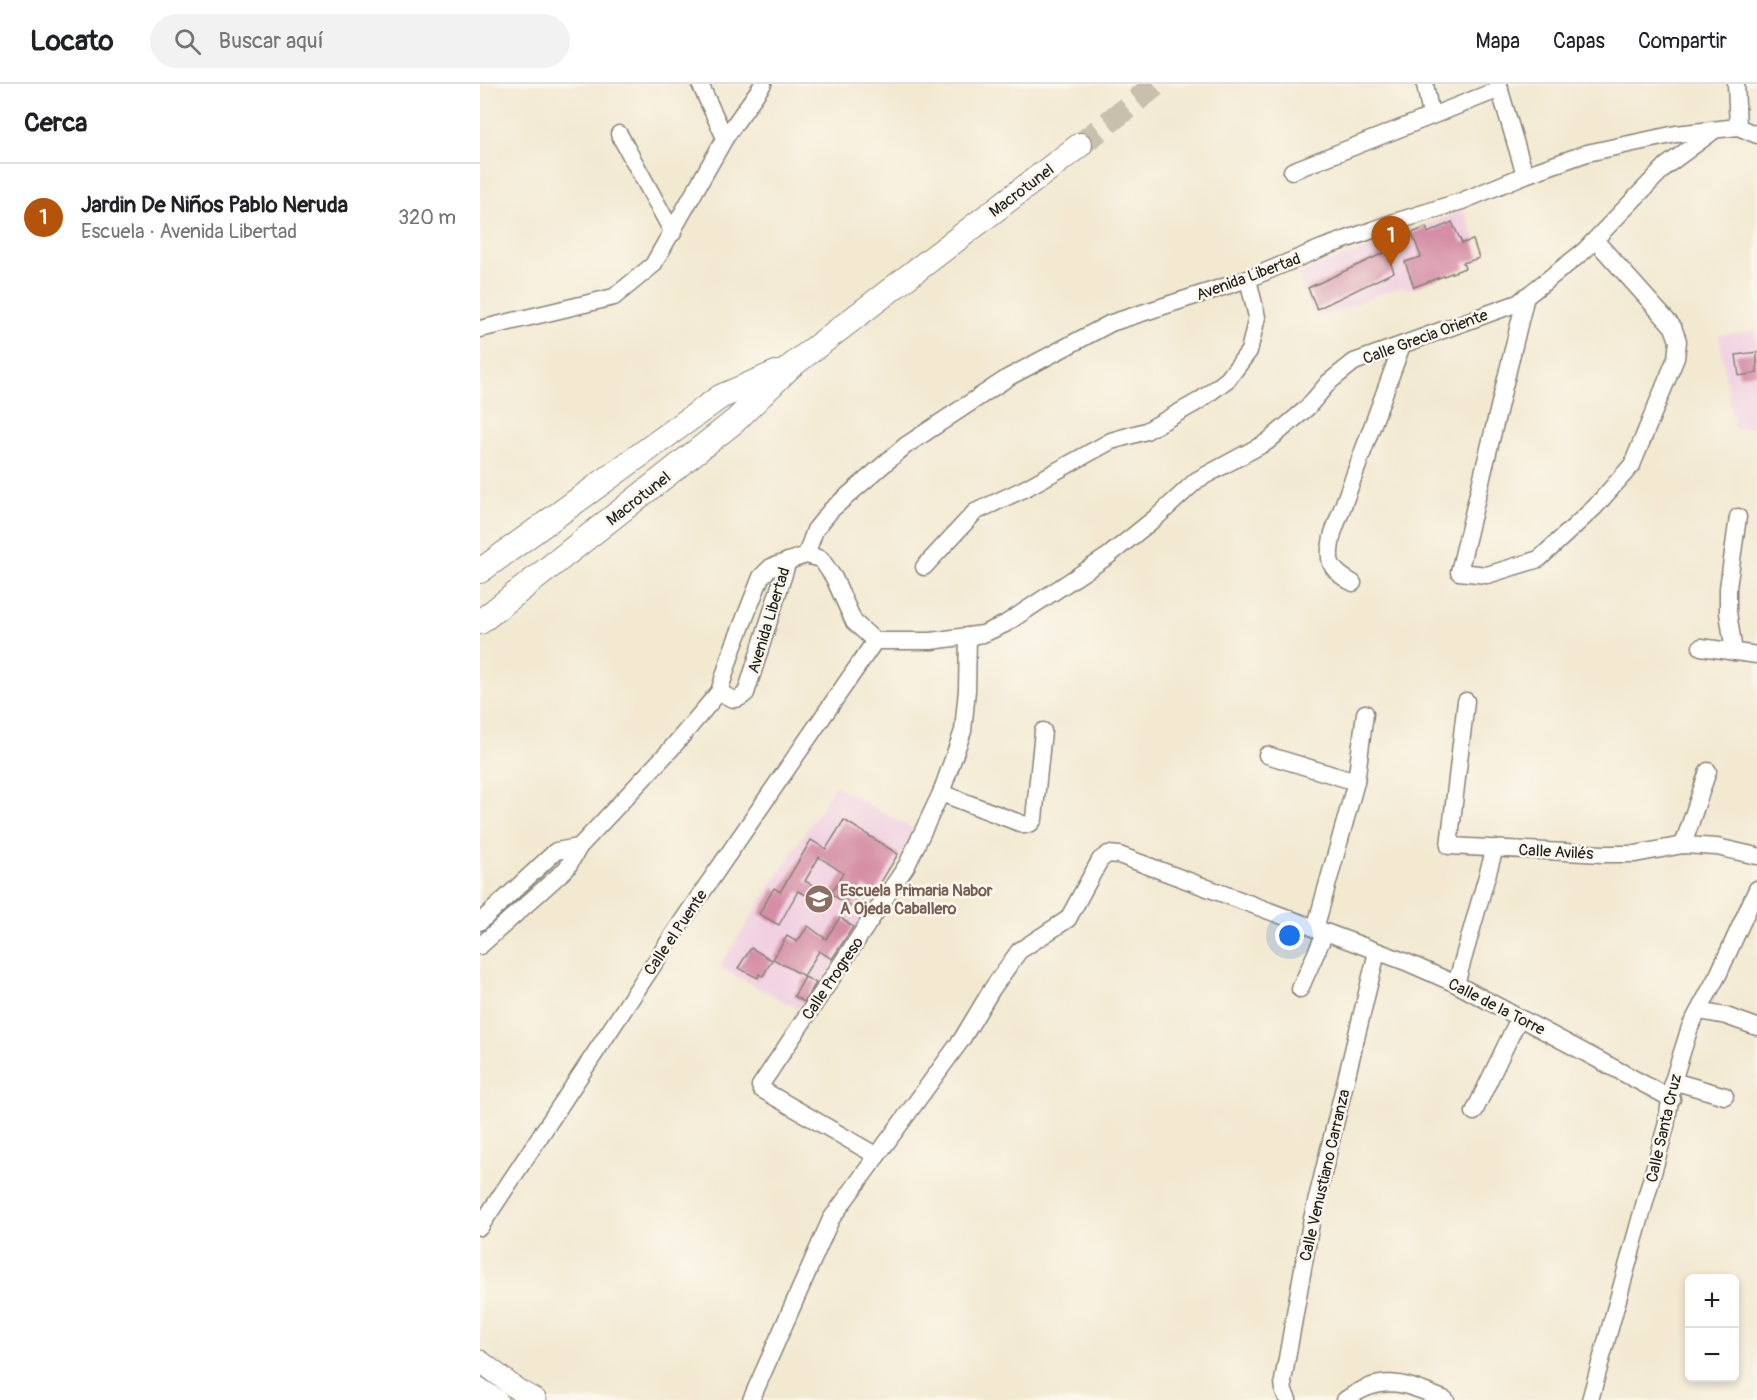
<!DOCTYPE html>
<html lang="es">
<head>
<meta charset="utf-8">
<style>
	body { margin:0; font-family:Pangolin,sans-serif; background:#f2f2f2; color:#202124 }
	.controls { position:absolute; right:18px; bottom:18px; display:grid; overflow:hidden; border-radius:9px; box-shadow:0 3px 9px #0003 }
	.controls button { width:54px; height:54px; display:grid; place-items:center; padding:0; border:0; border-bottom:2px solid #e0e0e0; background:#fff; color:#202124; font:30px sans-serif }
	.you { position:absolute; left:810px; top:852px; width:21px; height:21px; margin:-15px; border:4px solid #fff; border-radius:50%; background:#1a73e8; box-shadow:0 0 0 9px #1a73e833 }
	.badge { display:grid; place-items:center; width:39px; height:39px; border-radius:50%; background:#b45309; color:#fff; font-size:20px; font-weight:700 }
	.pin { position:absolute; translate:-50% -50px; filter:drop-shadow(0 2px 3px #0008) }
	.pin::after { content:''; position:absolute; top:32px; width:21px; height:18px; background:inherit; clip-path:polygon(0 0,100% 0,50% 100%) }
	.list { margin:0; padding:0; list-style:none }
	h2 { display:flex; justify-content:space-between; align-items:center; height:78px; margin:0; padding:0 24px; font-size:26px }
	h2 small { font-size:20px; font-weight:400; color:#757577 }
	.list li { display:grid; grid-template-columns:39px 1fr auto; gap:18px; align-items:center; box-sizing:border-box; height:108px; padding:0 24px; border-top:2px solid #e0e0e0 }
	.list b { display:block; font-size:22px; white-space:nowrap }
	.list p { margin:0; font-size:20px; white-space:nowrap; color:#757577 }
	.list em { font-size:20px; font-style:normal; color:#757577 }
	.icon { flex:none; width:33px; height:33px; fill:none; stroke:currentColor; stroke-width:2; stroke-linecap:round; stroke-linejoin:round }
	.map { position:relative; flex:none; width:1277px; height:1316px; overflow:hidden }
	header { display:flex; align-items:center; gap:36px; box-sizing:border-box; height:84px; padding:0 30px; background:#fff; border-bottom:2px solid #e0e0e0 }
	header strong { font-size:28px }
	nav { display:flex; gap:33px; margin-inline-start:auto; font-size:21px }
	.search { width:420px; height:54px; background:#f2f2f2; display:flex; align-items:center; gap:15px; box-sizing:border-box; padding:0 21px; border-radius:33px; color:#757577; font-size:22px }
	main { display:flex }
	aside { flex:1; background:#fff }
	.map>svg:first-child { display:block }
</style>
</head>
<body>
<header>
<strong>Locato</strong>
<div class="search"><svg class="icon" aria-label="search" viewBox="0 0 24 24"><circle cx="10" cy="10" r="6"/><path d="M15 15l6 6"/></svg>Buscar aquí</div>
<nav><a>Mapa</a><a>Capas</a><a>Compartir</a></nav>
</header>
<main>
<aside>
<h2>Cerca<small></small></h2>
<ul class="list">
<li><span class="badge">1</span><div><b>Jardin De Niños Pablo Neruda</b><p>Escuela · Avenida Libertad</p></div><em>320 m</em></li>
</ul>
</aside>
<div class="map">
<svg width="1277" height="1316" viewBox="0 0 1277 1316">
	<rect width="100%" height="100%" fill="#fbf7ec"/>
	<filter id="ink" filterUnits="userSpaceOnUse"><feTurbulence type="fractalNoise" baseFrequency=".0167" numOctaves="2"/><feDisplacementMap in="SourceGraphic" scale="12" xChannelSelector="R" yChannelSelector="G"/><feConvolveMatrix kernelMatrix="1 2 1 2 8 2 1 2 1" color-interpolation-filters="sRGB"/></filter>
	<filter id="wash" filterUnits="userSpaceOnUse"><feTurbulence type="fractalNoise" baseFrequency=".008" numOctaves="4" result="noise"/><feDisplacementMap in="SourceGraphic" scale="24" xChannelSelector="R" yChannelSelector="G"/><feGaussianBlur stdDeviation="1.35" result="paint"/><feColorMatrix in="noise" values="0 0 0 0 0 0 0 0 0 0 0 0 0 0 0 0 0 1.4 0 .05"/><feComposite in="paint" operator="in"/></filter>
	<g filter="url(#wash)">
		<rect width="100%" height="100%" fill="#f3e9d1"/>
		<g fill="#f1d0e2">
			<path d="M984,127l18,48 -68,30 -14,-2 -85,32 -17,-45z"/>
			<path d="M1277,246v98h-23l-15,-93z"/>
			<path d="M355,702l82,45 -113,181 -85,-45z"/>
		</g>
		<g id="blocks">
			<g fill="#d58ea5">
				<path d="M972,138l10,21 11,-3 6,18 -16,5 2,5 -51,19 -9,-25 16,-5 -9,-24 14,-6 2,6z"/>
				<path d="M906,168l8,20 -77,37 -9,-21z"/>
				<path d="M1277,268v21l-18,3 -3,-21z"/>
				<path d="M364,736l54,34 -23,38 -11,-6 -12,21 -21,-13 12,-21 -24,-16 -14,24 11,6 -6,10 -12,-6 -19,34 -20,-11 15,-26 6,4 31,-52 15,9z"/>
				<path d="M360,833l13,10 -21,32 -13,-8 -15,25 -31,-17 14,-23 10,6 11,-16 18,13z"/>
				<path d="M271,864l21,12 -9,16 -4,-2 -1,4 -20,-10z"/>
				<path d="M325,893l11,6 -12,19 -10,-6z"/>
			</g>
		</g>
	</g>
	<g filter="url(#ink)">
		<use href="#blocks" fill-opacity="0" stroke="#888276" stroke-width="1.5"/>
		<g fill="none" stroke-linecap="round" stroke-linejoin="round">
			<path stroke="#c8c0ad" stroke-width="24" stroke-dasharray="24 12" stroke-linecap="butt" d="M600,61l77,-61"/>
			<g stroke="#888276" stroke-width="19">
				<g id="minor">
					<path d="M220,0l25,54"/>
					<path d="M945,0l6,32"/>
					<path d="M1018,0l27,91"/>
					<path d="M1256,0l2,43"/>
					<path d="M139,50l54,99"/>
					<path d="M812,87l208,-82"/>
					<path d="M1046,212l-67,276 28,3 52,-16 56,-52 37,-42 44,-107 2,-17 -5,-14 -78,-87"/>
					<path d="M0,245l134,-32 39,-32 72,-127 38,-54"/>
					<path d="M326,471l9,-25 16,-20 74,-64 104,-69 102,-54 137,-44 74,-31 73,-26 67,-21 63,-26 62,-22 89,-19 62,-7 19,8"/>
					<path d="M444,483l51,-55 49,-23 87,-48 35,-10 53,-30 29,-22 21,-28 8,-34 -9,-38"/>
					<path d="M873,499c-26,-14 -26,-23 -20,-50l69,-188"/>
					<path d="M395,557h56l52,-7 22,-10 103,-68 51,-41 38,-35 70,-38 40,-34 22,-26 25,-20 164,-59 66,-52 82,-85 46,-34"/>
					<path d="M1221,563l56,8"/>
					<path d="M1254,568l-6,-40v-24l10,-71"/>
					<path d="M239,608c13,6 15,12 27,1l42,-132"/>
					<path d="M986,617l-17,145 154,8h32l48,-9 34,2 40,9"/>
					<path d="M787,671l89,27"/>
					<path d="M461,709l84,32 6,-2 3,-4 9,-88"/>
					<path d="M1203,761l25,-74"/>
					<path d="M0,838l76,-71 23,-4"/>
					<path d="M835,845l41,-147 9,-69"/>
					<path d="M0,862l87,-78 12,-21 91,-97 49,-58 14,-44 28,-71 10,-10 35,-12 15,4 13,19 20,44 21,19"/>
					<path d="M976,900l39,-136"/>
					<path d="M820,905l25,-56"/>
					<path d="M1219,927l27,5 31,11"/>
					<path d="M1193,997l52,15"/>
					<path d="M994,1028l45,-94"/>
					<path d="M397,1072l-116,-67 -1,-3 147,-221 34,-72 22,-62 4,-41 1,-54"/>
					<path d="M0,1143l203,-307 192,-279"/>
					<path d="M271,1316l80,-181 131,-180 30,-50 27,-38 49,-32 32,-59 8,-6 11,1 287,107 50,22 216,115"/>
					<path d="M808,1316l-4,-8 -1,-11 28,-158 66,-271"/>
					<path d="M865,1316c39,-28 60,-16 101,0"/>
					<path d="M1110,1316l76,-274 7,-45 17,-54 29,-54 38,-84"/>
				</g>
			</g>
			<g stroke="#888276" stroke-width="23">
				<g id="major">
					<path d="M0,1277l38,29 18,10"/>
					<path d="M0,1305l17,11"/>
				</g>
			</g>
			<g stroke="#888276" stroke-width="26">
				<g id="highway">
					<path d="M0,487l240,-174 56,-24"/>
					<path d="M0,538l255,-201 55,-54 290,-222"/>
				</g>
			</g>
			<use href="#minor" stroke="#fff" stroke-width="16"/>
			<use href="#major" stroke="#fff" stroke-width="21"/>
			<use href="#highway" stroke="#fff" stroke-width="24"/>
		</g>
	</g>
	<defs>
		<g id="school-disc" transform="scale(1.5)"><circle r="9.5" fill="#8d6e63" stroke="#fbf7ec"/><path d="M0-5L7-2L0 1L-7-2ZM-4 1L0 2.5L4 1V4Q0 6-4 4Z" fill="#fff"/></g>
	</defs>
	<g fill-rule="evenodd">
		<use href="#school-disc" x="339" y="815"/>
	</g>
	<g text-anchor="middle" stroke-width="5" stroke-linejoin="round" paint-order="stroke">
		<g font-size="16" fill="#1c1c1c" stroke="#fbf7ec">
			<text transform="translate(541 106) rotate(-37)" y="6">Macrotunel</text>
			<text transform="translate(768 192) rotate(-20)" y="6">Avenida Libertad</text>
			<text transform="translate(945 252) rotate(-20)" y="6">Calle Grecia Oriente</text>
			<text transform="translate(158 414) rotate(-38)" y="6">Macrotunel</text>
			<text transform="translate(288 536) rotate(-73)" y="6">Avenida Libertad</text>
			<text transform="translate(1076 767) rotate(3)" y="6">Calle Avilés</text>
			<text transform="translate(195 848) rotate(-56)" y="6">Calle el Puente</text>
			<text transform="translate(352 894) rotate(-56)" y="6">Calle Progreso</text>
			<text transform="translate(1017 922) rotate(27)" y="6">Calle de la Torre</text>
			<text transform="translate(1183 1044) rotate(-77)" y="6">Calle Santa Cruz</text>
			<text transform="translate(844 1091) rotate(-77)" y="6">Calle Venustiano Carranza</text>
		</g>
		<g font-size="16" font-weight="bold" fill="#785e54" stroke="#fbf7ec" text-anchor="start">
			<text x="360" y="812">Escuela Primaria Nabor<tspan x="360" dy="18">A Ojeda Caballero</tspan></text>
		</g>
	</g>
</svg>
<div class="controls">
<button>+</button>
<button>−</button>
</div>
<div class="you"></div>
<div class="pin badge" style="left:911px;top:182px">1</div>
</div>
</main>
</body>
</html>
